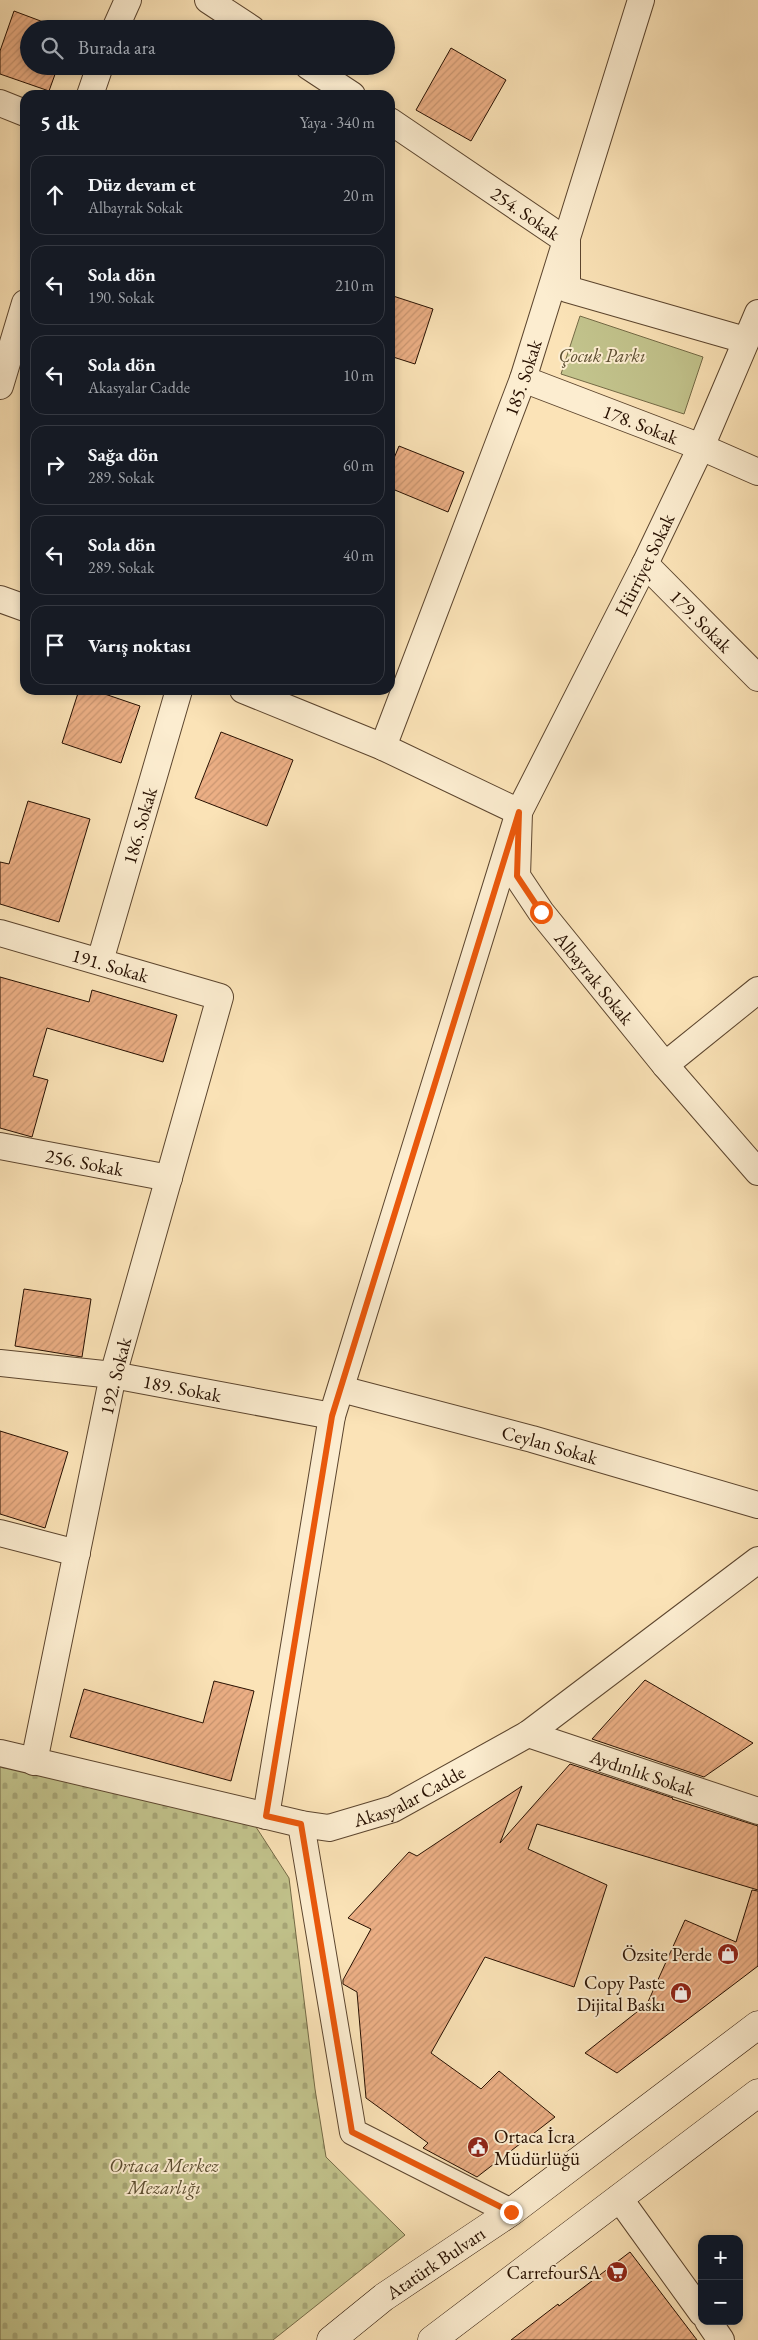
<!DOCTYPE html>
<html lang="tr">
<head>
<meta charset="utf-8">
<style>
	body { margin:0; font-family:"EB Garamond",serif; background:#242831; color:#f1f3f6 }
	.controls { position:absolute; right:15px; bottom:15px; display:grid; overflow:hidden; border-radius:10px; box-shadow:0 2px 8px #0003 }
	.controls button { width:45px; height:45px; display:grid; place-items:center; padding:0; border:0; border-bottom:1px solid #363941; background:#171b24; color:#f1f3f6; font:25px sans-serif }
	.stop { position:absolute; width:15px; height:15px; margin:-11px; border:4px solid #ea580c; border-radius:50%; background:#fff }
	.stop.end { background:#ea580c; border-color:#fff; box-shadow:0 1px 5px #0008 }
	.list { margin:0; padding:0; list-style:none }
	h2 { display:flex; justify-content:space-between; align-items:center; height:65px; margin:0; padding:0 20px; font-size:21px }
	h2 small { font-size:16px; font-weight:400; color:#9ea1a6 }
	.list li { display:grid; grid-template-columns:32px 1fr auto; gap:15px; align-items:center; box-sizing:border-box; height:80px; margin:0 10px 10px; padding:0 10px; border:1px solid #363941; border-radius:15px }
	.list b { display:block; font-size:19px; white-space:nowrap }
	.list p { margin:0; font-size:16px; white-space:nowrap; color:#9ea1a6 }
	.list em { font-size:16px; font-style:normal; color:#9ea1a6 }
	.icon { flex:none; width:28px; height:28px; fill:none; stroke:currentColor; stroke-width:2; stroke-linecap:round; stroke-linejoin:round }
	.map { position:relative; flex:none; width:758px; height:2340px; overflow:hidden }
	.search { position:absolute; background:#171b24; box-shadow:0 2px 8px #0003; left:20px; top:20px; width:375px; height:55px; display:flex; align-items:center; gap:12px; box-sizing:border-box; padding:0 18px; border-radius:28px; color:#9ea1a6; font-size:19px }
	.panel { position:absolute; background:#171b24; box-shadow:0 2px 8px #0003; left:20px; top:90px; width:375px; height:605px; border-radius:15px }
	.map>svg:first-child { display:block }
</style>
</head>
<body>
<div class="map">
<svg width="758" height="2340" viewBox="0 0 758 2340">
	<defs>
		<pattern id="cemetery-stones" width="16" height="16" patternUnits="userSpaceOnUse" patternTransform="scale(1.25)"><rect width="16" height="16" fill="#c2c38c"/><path d="M2 7V4a2 2 0 0 1 4 0v3zM10 15v-3a2 2 0 0 1 4 0v3z" fill="#a7a677"/></pattern>
		<pattern id="building-hatch" width="6" height="6" patternUnits="userSpaceOnUse" patternTransform="scale(1.25)"><rect width="6" height="6" fill="#ecaf85"/><path d="M-1 1l2-2M0 6l6-6M5 7l2-2" fill="none" stroke="#ca9671"/></pattern>
	</defs>
	<rect width="100%" height="100%" fill="#fbe3b7"/>
	<filter id="stains"><feTurbulence type="fractalNoise" baseFrequency=".004" numOctaves="4"/><feColorMatrix values="0 0 0 0 .2 0 0 0 0 .09 0 0 0 0 .02 0 0 0 .5 -.17"/></filter>
	<radialGradient id="worn" r=".72"><stop offset=".6" stop-color="#630" stop-opacity="0"/><stop offset="1" stop-color="#630" stop-opacity=".3"/></radialGradient>
	<path fill="url(#cemetery-stones)" stroke="#746a46" d="M0,1766l245,44 44,68 26,211 11,68 79,78 -132,105h-273z"/>
	<path fill="#c2c38c" stroke="#746a46" d="M580,316l123,41 -19,57 -123,-40z"/>
	<g fill="url(#building-hatch)" stroke="#271001">
		<path d="M14,11l48,18h-33v37h29l-9,25 -49,-17v-23z"/>
		<path d="M451,48l55,32 -35,61 -55,-31z"/>
		<path d="M390,295l43,14 -18,55 -25,-8z"/>
		<path d="M399,446l65,26 -16,40 -58,-24v-20z"/>
		<path d="M79,690h14l47,16 -19,57 -59,-20z"/>
		<path d="M221,732l72,28 -26,66 -72,-28z"/>
		<path d="M28,801l62,18 -31,103 -59,-18v-42l9,2z"/>
		<path d="M0,977l89,25 3,-12 85,25 -14,47 -116,-34 -14,48 15,4 -16,57 -32,-9z"/>
		<path d="M24,1289l67,10 -9,58 -67,-11z"/>
		<path d="M0,1431l68,21 -23,76 -45,-14z"/>
		<path d="M645,1680l108,63 -49,34 -112,-38z"/>
		<path d="M214,1681l40,10 -23,90 -161,-44 14,-48 119,34z"/>
		<path d="M570,1764l103,34 -1,1 86,27v64l-221,-66 -9,25 79,36 -33,102 -89,-30 -54,96 50,36 18,-18 56,46 -78,60 -54,-29 5,-5 -62,-45 -9,-106 -14,-8v-4l28,-51 -23,-11 61,-66 8,4 105,-70 -22,57z"/>
		<path d="M752,1890l6,1v75l-141,107 -32,-20 62,-49 38,-84 51,22z"/>
		<path d="M630,2252l67,88h-186l47,-36 1,2z"/>
	</g>
	<g fill="none" stroke-linecap="round" stroke-linejoin="round">
		<g stroke="#5c452e" stroke-width="28">
			<g id="street">
				<path d="M208,0l44,29"/>
				<path d="M115,29l13,-29"/>
				<path d="M308,66l44,29"/>
				<path d="M90,95l10,-29"/>
				<path d="M0,103l25,10"/>
				<path id="s1" d="M390,121l177,120v48l178,51"/>
				<path id="s2" d="M523,379l178,68 57,25"/>
				<path d="M0,386l25,-83"/>
				<path id="s3" d="M645,564l113,114"/>
				<path d="M0,599l25,9"/>
				<path id="s4" d="M243,690l140,57 136,65 -2,64 24,36 124,153 93,107"/>
				<path id="s5" d="M383,747l140,-368 118,-379"/>
				<path id="s6" d="M0,933l220,64 -107,378 -79,387"/>
				<path id="s7" d="M100,961l79,-271"/>
				<path d="M665,1065l93,-75"/>
				<path id="s8" d="M0,1146l169,32"/>
				<path id="s9" d="M0,1363l113,12 219,41"/>
				<path id="s10" d="M341,1389l191,50 226,66"/>
				<path d="M0,1533l77,20"/>
				<path id="s11" d="M528,1734l230,77"/>
				<path id="s12" d="M0,1753l301,71 28,4 64,-19 135,-75 230,-174"/>
				<path id="s13" d="M266,1816l66,-400 187,-604 126,-248 56,-117 57,-134"/>
				<path d="M301,1824l52,308 158,80"/>
				<path d="M619,2198l83,115"/>
				<path d="M708,2321l13,19"/>
			</g>
		</g>
		<g stroke="#271001" stroke-width="29">
			<g id="secondary">
				<path id="s14" d="M331,2340l53,-43 127,-85 247,-187"/>
				<path d="M432,2340l326,-247"/>
			</g>
		</g>
		<use href="#street" stroke="#fcedd0" stroke-width="26"/>
		<use href="#secondary" stroke="#fcedd0" stroke-width="28"/>
	</g>
	<g fill="none" stroke-linecap="round" stroke-linejoin="round">
		<path stroke="#ea580c" stroke-width="6" d="M511,2212l-159,-80 -51,-308 -35,-8 66,-400 187,-604 -2,64 24,36"/>
	</g>
	<defs>
		<g id="shop-disc" transform="scale(1.125)"><circle r="9.5" fill="#8f2418" stroke="#fcedd0"/><path d="M-5-2.5h2.3a2.7 3.5 0 0 1 5.4 0H5L5.5 6h-11ZM-1.5-2.5h3a1.5 2.3 0 0 0-3 0Z" fill="#fff"/></g>
		<g id="civic-disc" transform="scale(1.125)"><circle r="9.5" fill="#8f2418" stroke="#fcedd0"/><path d="M-.6-6.5H3V-4.5H.6V-3L4-1V1h2V6H-6V1h2V-1L-.6-3ZM-1.2 2.5V6h2.4V2.5Z" fill="#fff"/></g>
		<g id="supermarket-disc" transform="scale(1.125)"><circle r="9.5" fill="#8f2418" stroke="#fcedd0"/><path d="M-6-5.5h2.5l.6 2H6L4.5 2H-2.5L-4.4-4H-6ZM-1.5 3.2a1.3 1.3 0 1 0 .1 0ZM3 3.2a1.3 1.3 0 1 0 .1 0Z" fill="#fff"/></g>
	</defs>
	<g fill-rule="evenodd">
		<use href="#shop-disc" x="728" y="1954"/>
		<use href="#shop-disc" x="681" y="1993"/>
		<use href="#civic-disc" x="478" y="2147"/>
		<use href="#supermarket-disc" x="617" y="2272"/>
	</g>
	<g text-anchor="middle" stroke-width="4" stroke-linejoin="round" paint-order="stroke">
		<g font-size="19" fill="#271001" stroke="#fcedd0">
			<text dy="7" stroke="none"><textPath href="#s1" startOffset="164">254. Sokak</textPath></text>
			<text dy="7" stroke="none"><textPath href="#s5" startOffset="395">185. Sokak</textPath></text>
			<text dy="7" stroke="none"><textPath href="#s2" startOffset="126">178. Sokak</textPath></text>
			<text dy="7" stroke="none"><textPath href="#s13" startOffset="1315">Hürriyet Sokak</textPath></text>
			<text dy="7" stroke="none"><textPath href="#s3" startOffset="80">179. Sokak</textPath></text>
			<text dy="7" stroke="none"><textPath href="#s7" startOffset="141">186. Sokak</textPath></text>
			<text dy="7" stroke="none"><textPath href="#s6" startOffset="115">191. Sokak</textPath></text>
			<text dy="7" stroke="none"><textPath href="#s4" startOffset="494">Albayrak Sokak</textPath></text>
			<text dy="7" stroke="none"><textPath href="#s8" startOffset="86">256. Sokak</textPath></text>
			<text transform="translate(115 1376) rotate(-76)" y="7">192. Sokak</text>
			<text dy="7" stroke="none"><textPath href="#s9" startOffset="184">189. Sokak</textPath></text>
			<text dy="7" stroke="none"><textPath href="#s10" startOffset="216">Ceylan Sokak</textPath></text>
			<text dy="7" stroke="none"><textPath href="#s11" startOffset="121">Aydınlık Sokak</textPath></text>
			<text dy="7" stroke="none"><textPath href="#s12" startOffset="424">Akasyalar Cadde</textPath></text>
			<text dy="7" stroke="none"><textPath href="#s14" startOffset="130">Atatürk Bulvarı</textPath></text>
		</g>
		<g font-size="19" font-style="italic" fill="#5d4f32" stroke="#fcedd0">
			<text x="602" y="362">Çocuk Parkı</text>
			<text x="164" y="2172">Ortaca Merkez<tspan x="164" dy="22">Mezarlığı</tspan></text>
		</g>
		<g font-size="19" fill="#271001" stroke="#fcedd0" text-anchor="end">
			<text x="712" y="1961">Özsite Perde</text>
			<text x="665" y="1989">Copy Paste<tspan x="665" dy="22">Dijital Baskı</tspan></text>
			<text x="494" y="2143" text-anchor="start">Ortaca İcra<tspan x="494" dy="22">Müdürlüğü</tspan></text>
			<text x="601" y="2279">CarrefourSA</text>
		</g>
	</g>
	<rect width="100%" height="100%" filter="url(#stains)"/>
	<rect width="100%" height="100%" fill="url(#worn)"/>
</svg>
<div class="controls">
<button>+</button>
<button>−</button>
</div>
<div class="stop" style="left:541px;top:912px"></div>
<div class="stop end" style="left:511px;top:2212px"></div>
<div class="search"><svg class="icon" aria-label="search" viewBox="0 0 24 24"><circle cx="10" cy="10" r="6"/><path d="M15 15l6 6"/></svg>Burada ara</div>
<section class="panel">
<h2>5 dk<small>Yaya · 340 m</small></h2>
<ul class="list">
<li><svg class="icon" aria-label="ahead" viewBox="0 0 24 24"><path d="M12 20V5M6 11l6-6 6 6"/></svg><div><b>Düz devam et</b><p>Albayrak Sokak</p></div><em>20 m</em></li>
<li><svg class="icon" aria-label="left" viewBox="0 0 24 24"><path d="M17 20v-9H6M10 6l-5 5 5 5"/></svg><div><b>Sola dön</b><p>190. Sokak</p></div><em>210 m</em></li>
<li><svg class="icon" aria-label="left" viewBox="0 0 24 24"><path d="M17 20v-9H6M10 6l-5 5 5 5"/></svg><div><b>Sola dön</b><p>Akasyalar Cadde</p></div><em>10 m</em></li>
<li><svg class="icon" aria-label="right" viewBox="0 0 24 24"><path d="M7 20v-9h11M14 6l5 5-5 5"/></svg><div><b>Sağa dön</b><p>289. Sokak</p></div><em>60 m</em></li>
<li><svg class="icon" aria-label="left" viewBox="0 0 24 24"><path d="M17 20v-9H6M10 6l-5 5 5 5"/></svg><div><b>Sola dön</b><p>289. Sokak</p></div><em>40 m</em></li>
<li><svg class="icon" aria-label="arrive" viewBox="0 0 24 24"><path d="M6 21V4h12l-3 4 3 4H6"/></svg><div><b>Varış noktası</b></div></li>
</ul>
</section>
</div>
</body>
</html>
